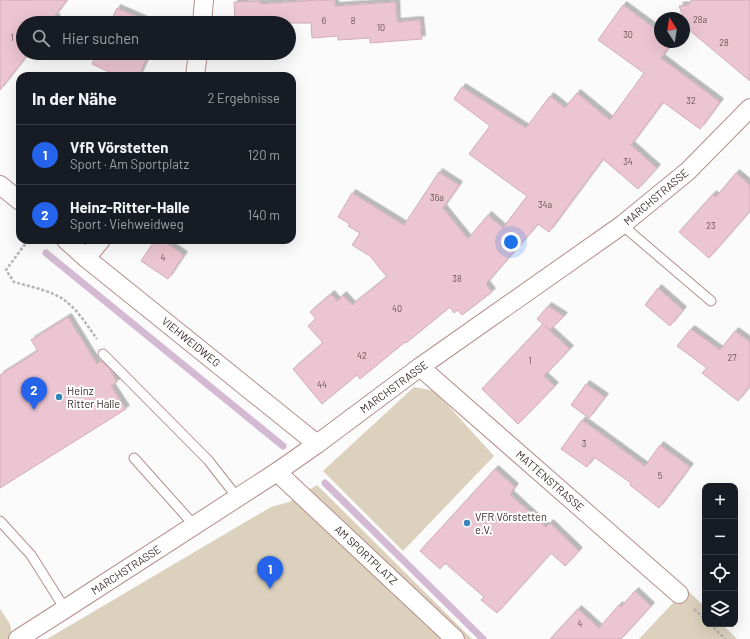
<!DOCTYPE html>
<html lang="de">
<head>
<meta charset="utf-8">
<style>
	body { margin:0; font-family:Barlow,sans-serif; background:#242831; color:#f1f3f6 }
	.controls { position:absolute; right:12px; bottom:12px; display:grid; overflow:hidden; border-radius:8px; box-shadow:0 4px 16px #0002 }
	.controls button { width:36px; height:36px; display:grid; place-items:center; padding:0; border:0; border-bottom:1px solid #363941; background:#171b24; color:#f1f3f6; font:20px sans-serif }
	.compass { position:absolute; left:654px; top:12px; width:36px; height:36px; border-radius:50%; background:#171b24; box-shadow:0 4px 16px #0002; rotate:348deg }
	.you { position:absolute; left:511px; top:242px; width:14px; height:14px; margin:-10px; border:3px solid #fff; border-radius:50%; background:#1a73e8; box-shadow:0 0 0 6px #1a73e833 }
	.badge { display:grid; place-items:center; width:26px; height:26px; border-radius:50%; background:#2563eb; color:#fff; font-size:13px; font-weight:700 }
	.pin { position:absolute; translate:-50% -33px; filter:drop-shadow(0 1px 2px #0008) }
	.pin::after { content:''; position:absolute; top:21px; width:14px; height:12px; background:inherit; clip-path:polygon(0 0,100% 0,50% 100%) }
	.list { margin:0; padding:0; list-style:none }
	h2 { display:flex; justify-content:space-between; align-items:center; height:52px; margin:0; padding:0 16px; font-size:17px }
	h2 small { font-size:13px; font-weight:400; color:#9ea1a6 }
	.list li { display:grid; grid-template-columns:26px 1fr auto; gap:12px; align-items:center; box-sizing:border-box; height:60px; padding:0 16px; border-top:1px solid #363941 }
	.list b { display:block; font-size:15px; white-space:nowrap }
	.list p { margin:0; font-size:13px; white-space:nowrap; color:#9ea1a6 }
	.list em { font-size:13px; font-style:normal; color:#9ea1a6 }
	.icon { flex:none; width:22px; height:22px; fill:none; stroke:currentColor; stroke-width:2; stroke-linecap:round; stroke-linejoin:round }
	.map { position:relative; flex:none; width:750px; height:639px; overflow:hidden }
	.search { position:absolute; background:#171b24; box-shadow:0 4px 16px #0002; left:16px; top:16px; width:280px; height:44px; display:flex; align-items:center; gap:10px; box-sizing:border-box; padding:0 14px; border-radius:22px; color:#9ea1a6; font-size:15px }
	.panel { position:absolute; background:#171b24; box-shadow:0 4px 16px #0002; left:16px; top:72px; width:280px; height:172px; border-radius:12px }
	.map>svg:first-child { display:block }
</style>
</head>
<body>
<div class="map">
<svg width="750" height="639" viewBox="0 0 750 639">
	<defs>
		<filter id="shadow"><feDropShadow dx="3.5" dy="-3.5" stdDeviation="0" flood-color="#0004"/></filter>
	</defs>
	<rect width="100%" height="100%" fill="#fbfbfb"/>
	<g fill="#dbd1bd">
		<path d="M414,387l21,4 59,65 -91,95 -80,-80z"/>
		<path d="M317,485l155,154h-425l224,-132 18,-5z"/>
		<path d="M685,588l20,19v17h17l15,15h-98l33,-35z"/>
		<path d="M0,609l10,15 3,15h-13z"/>
	</g>
	<g fill="none" stroke-linecap="round" stroke-linejoin="round">
		<g stroke="#d3bad2" stroke-width="7">
			<path d="M46,253l237,193"/>
			<path d="M325,483l158,156"/>
		</g>
	</g>
	<g fill="#ebc5d1" stroke="#d1acb8" filter="url(#shadow)">
		<path d="M0,0h67l-13,17 3,1 -4,5h-30v30h6l-29,37z"/>
		<path d="M318,0h17v6l61,-4 1,20 23,-2 2,19 -52,4v-5l-32,2v-4l-26,2 -1,-15h-76l-1,-21 26,-1v3z"/>
		<path d="M692,0h58v81l-62,-52 -9,-23 9,-1z"/>
		<path d="M623,5l37,27v10h13l-12,16 59,44 -20,27 -37,-27 -32,43 26,23 -19,21 -35,-30 -54,73 -11,-8 -52,60 6,8 -30,23 -4,-5 -4,3 -4,-6 -44,36 -1,-1 -45,37 -3,-4 -35,29 -29,-35 30,-26 -15,-17 8,-7 -6,-7 21,-18 6,7 6,-6 9,10 35,-28 -17,-21 -18,-11 8,-12 -12,-7 2,-2 -12,-7 14,-24 52,32 35,-53 20,13 -16,23 25,31 20,-24 15,13 24,-32 -58,-42 21,-28 -36,-27 8,-12 64,41 24,-32 15,12 12,-15 33,27 34,-47 -46,-33z"/>
		<path d="M117,8l34,15h-41z"/>
		<path d="M97,53h52l-10,23h-21l-26,-12z"/>
		<path d="M736,173l14,12v26l-41,47 -30,-26 34,-38 3,3z"/>
		<path d="M155,240h7l22,15 -16,24 -27,-18z"/>
		<path d="M658,288l25,22 -13,16 -25,-21z"/>
		<path d="M548,306l16,10 -14,14 -5,-4 25,23 -26,27 11,10 -37,38 -36,-35 61,-65 -6,-5z"/>
		<path d="M68,317l29,47 4,-3 8,7 8,14 -6,4 15,23 -126,79v-113l38,-24 -7,-11z"/>
		<path d="M691,329l29,21 15,-19 15,11v44l-12,15 -36,-28 5,-5 -30,-22z"/>
		<path d="M586,384l19,13 -16,21 -18,-13z"/>
		<path d="M582,420l63,46 15,-21 30,22 -31,41 -29,-23 1,-2 -37,-26 -7,10 -26,-18z"/>
		<path d="M495,469l20,18 -5,7 36,33 4,-4 29,28 -14,15 -14,-13 -54,60 -16,-13 3,-3 -39,-34 -5,6 -20,-18z"/>
		<path d="M635,591l16,15 -30,33h-71l28,-30 21,19 20,-23 2,2z"/>
	</g>
	<g fill="none" stroke-linecap="round" stroke-linejoin="round">
		<g stroke="#b58f8b" stroke-width="11">
			<g id="lane">
				<path d="M622,225l89,76"/>
				<path d="M103,354l105,106 29,37"/>
				<path d="M134,458l60,67"/>
				<path d="M0,521l31,34 34,54"/>
			</g>
		</g>
		<g stroke="#b58f8b" stroke-width="20">
			<g id="street">
				<path d="M202,23l2,-23"/>
				<path d="M195,76l3,-23"/>
				<path d="M0,185l20,16"/>
				<path d="M66,240l20,18 231,186"/>
				<path d="M86,258l15,-18"/>
				<path d="M420,367l259,227"/>
				<path d="M277,472l178,167"/>
				<path d="M18,639l47,-30 212,-137 40,-28 103,-77 202,-142 66,-54 62,-63"/>
			</g>
		</g>
		<g stroke="#b7b2b1" stroke-width="2.5" stroke-dasharray="3 2" stroke-linecap="butt">
			<path d="M28,240l-22,30 8,12c17,5 41,9 54,21 12,10 20,24 29,36"/>
			<path d="M694,609l11,10"/>
			<path d="M710,624l15,15"/>
		</g>
		<use href="#lane" stroke="#fff" stroke-width="9"/>
		<use href="#street" stroke="#fff" stroke-width="18"/>
	</g>
	<g fill="#3686b7" stroke="#fff" stroke-width="1.5">
		<circle cx="59" cy="397" r="4"/>
		<circle cx="467" cy="523" r="4"/>
	</g>
	<g text-anchor="middle" stroke-width="4" stroke-linejoin="round" paint-order="stroke">
		<g font-size="9" fill="#685254">
			<text x="700" y="23">28a</text>
			<text x="324" y="24">6</text>
			<text x="353" y="24">8</text>
			<text x="381" y="31">10</text>
			<text x="628" y="38">30</text>
			<text x="12" y="41">1</text>
			<text x="724" y="46">28</text>
			<text x="691" y="104">32</text>
			<text x="628" y="165">34</text>
			<text x="437" y="201">36a</text>
			<text x="545" y="208">34a</text>
			<text x="711" y="229">23</text>
			<text x="163" y="261">4</text>
			<text x="457" y="282">38</text>
			<text x="397" y="312">40</text>
			<text x="362" y="359">42</text>
			<text x="732" y="361">27</text>
			<text x="530" y="364">1</text>
			<text x="322" y="388">44</text>
			<text x="584" y="447">3</text>
			<text x="660" y="479">5</text>
			<text x="580" y="627">4</text>
		</g>
		<g font-size="11" fill="#3c2c2b" stroke="#fff">
			<text transform="translate(656 197) rotate(-40)" y="4">MARCHSTRASSE</text>
			<text transform="translate(191 342) rotate(39)" y="4">VIEHWEIDWEG</text>
			<text transform="translate(394 387) rotate(-36)" y="4">MARCHSTRASSE</text>
			<text transform="translate(550 481) rotate(41)" y="4">MATTENSTRASSE</text>
			<text transform="translate(366 555) rotate(43)" y="4">AM SPORTPLATZ</text>
			<text transform="translate(126 570) rotate(-33)" y="4">MARCHSTRASSE</text>
		</g>
		<g font-size="11" fill="#3c2c2b" stroke="#fff" text-anchor="start">
			<text x="67" y="395">Heinz<tspan x="67" dy="13">Ritter Halle</tspan></text>
			<text x="475" y="521">VFR Vörstetten<tspan x="475" dy="13">e.V.</tspan></text>
		</g>
	</g>
</svg>
<div class="controls">
<button>+</button>
<button>−</button>
<button><svg class="icon" aria-label="locate" viewBox="0 0 24 24"><circle cx="12" cy="12" r="6"/><path d="M12 2v4M12 18v4M2 12h4M18 12h4"/></svg></button>
<button><svg class="icon" aria-label="layers" viewBox="0 0 24 24"><path d="M12 4l9 5-9 5-9-5zM3 14l9 5 9-5"/></svg></button>
</div>
<svg class="compass" viewBox="-18 -18 36 36"><path d="M0-13l5 13h-10z" fill="#e53935"/><path d="M0 13l5-13h-10z" fill="#9ea1a6"/></svg>
<div class="you"></div>
<div class="pin badge" style="left:270px;top:589px">1</div>
<div class="pin badge" style="left:34px;top:410px">2</div>
<div class="search"><svg class="icon" aria-label="search" viewBox="0 0 24 24"><circle cx="10" cy="10" r="6"/><path d="M15 15l6 6"/></svg>Hier suchen</div>
<section class="panel">
<h2>In der Nähe<small>2 Ergebnisse</small></h2>
<ul class="list">
<li><span class="badge">1</span><div><b>VfR Vörstetten</b><p>Sport · Am Sportplatz</p></div><em>120 m</em></li>
<li><span class="badge">2</span><div><b>Heinz-Ritter-Halle</b><p>Sport · Viehweidweg</p></div><em>140 m</em></li>
</ul>
</section>
</div>
</body>
</html>
